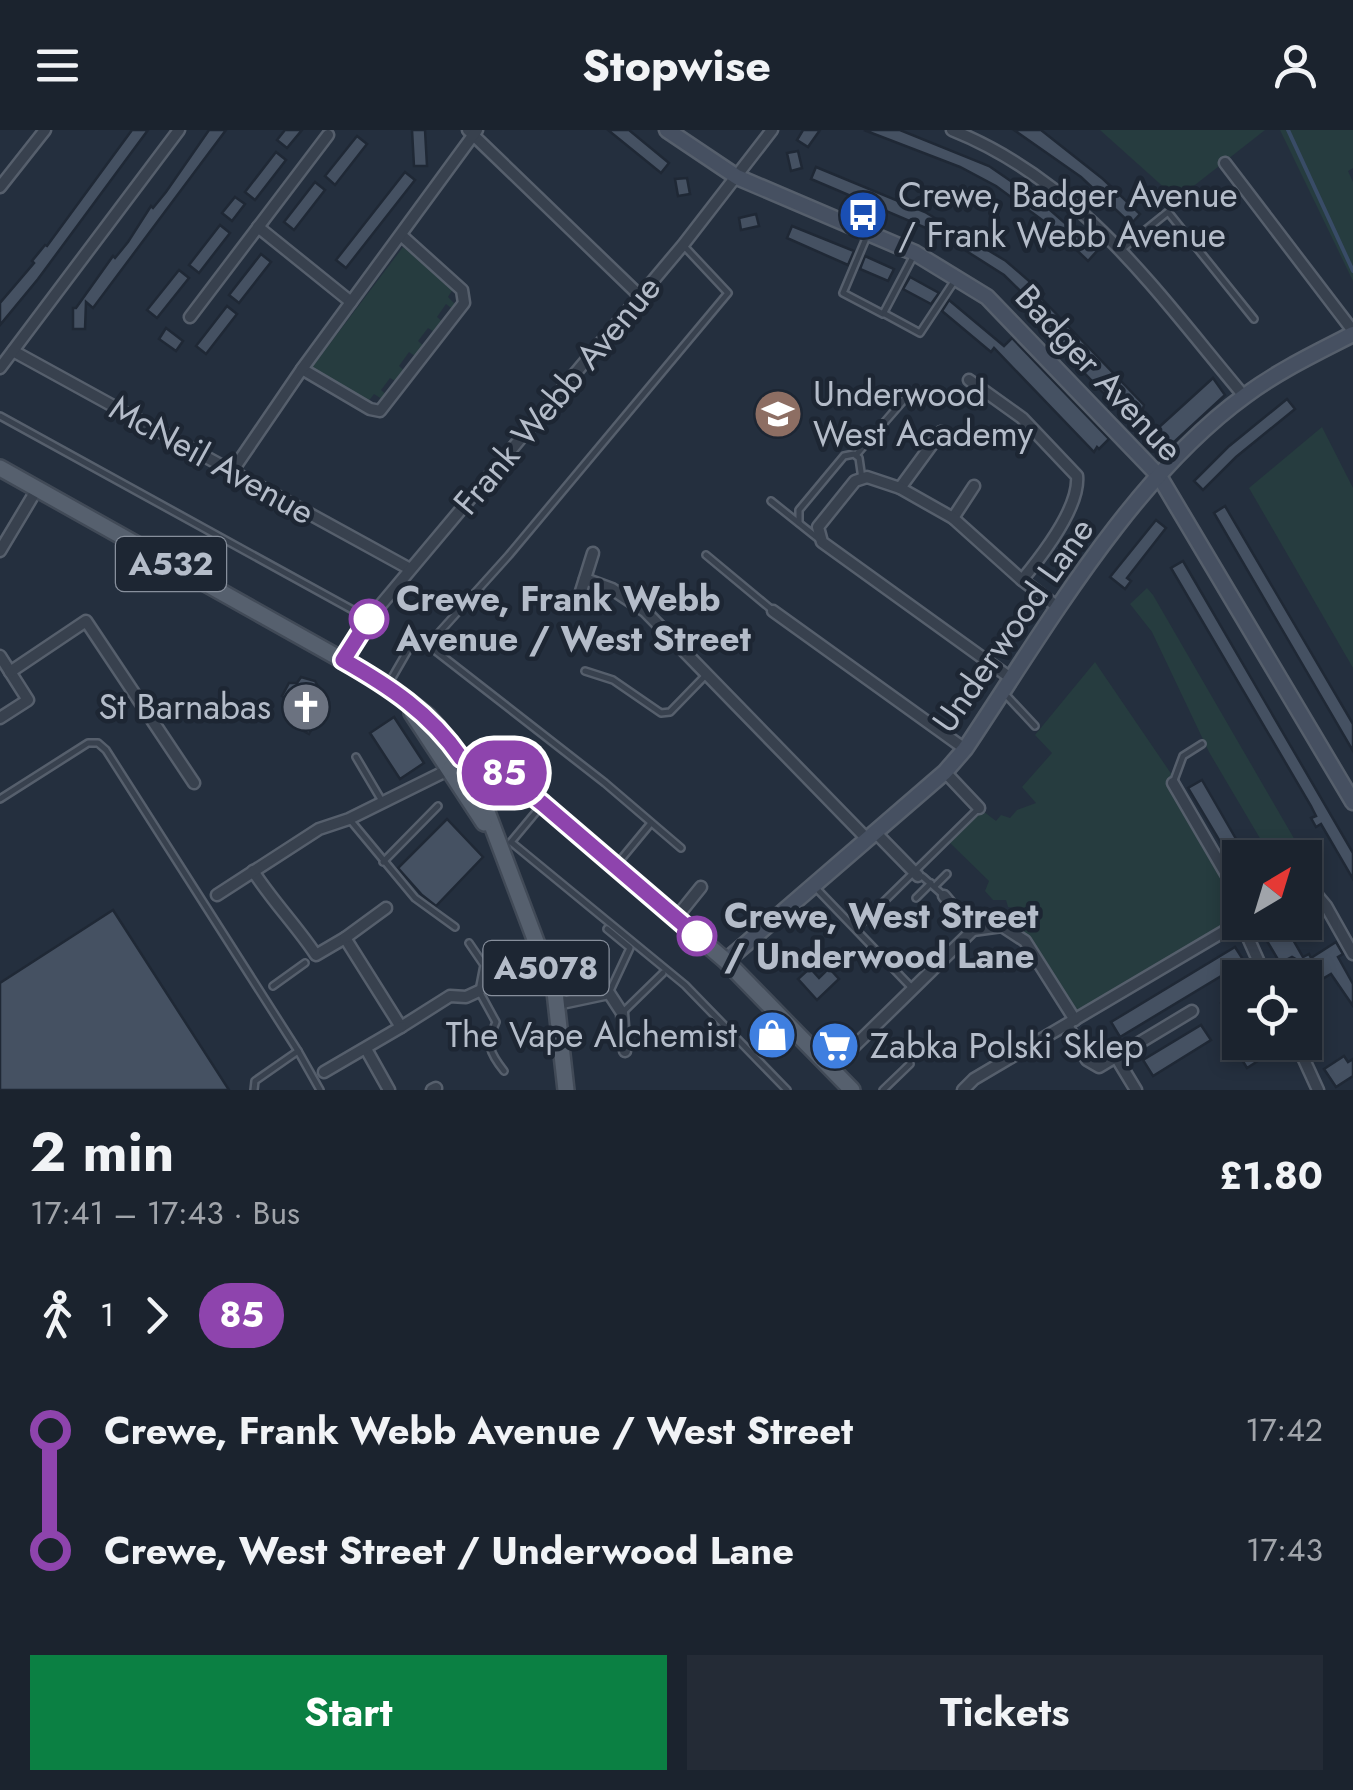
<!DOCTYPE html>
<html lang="en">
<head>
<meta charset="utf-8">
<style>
	:root { --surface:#1b232e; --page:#242b36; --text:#f1f3f6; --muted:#a0a4aa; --line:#39404a; --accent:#0b8043 }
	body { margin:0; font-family:Jost,sans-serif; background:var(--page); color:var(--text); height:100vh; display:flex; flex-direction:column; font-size:38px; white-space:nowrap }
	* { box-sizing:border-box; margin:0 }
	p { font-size:32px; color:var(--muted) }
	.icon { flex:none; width:55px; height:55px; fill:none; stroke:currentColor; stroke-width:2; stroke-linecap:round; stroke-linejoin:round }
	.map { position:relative; height:960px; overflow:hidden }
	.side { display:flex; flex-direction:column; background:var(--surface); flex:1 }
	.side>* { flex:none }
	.badge { padding:0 20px; border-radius:32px; font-size:35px; line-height:65px }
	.needle { width:65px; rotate:38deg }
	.fabs { position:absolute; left:1222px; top:710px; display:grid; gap:20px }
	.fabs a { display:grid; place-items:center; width:100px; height:100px; border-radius:0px; background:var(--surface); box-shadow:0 5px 15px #0003,0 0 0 2px var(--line); font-size:50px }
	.map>.badge { position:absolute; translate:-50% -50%; box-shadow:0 0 0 5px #fff }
	.legs { display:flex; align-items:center; gap:15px; height:110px; padding:0 30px; font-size:32px }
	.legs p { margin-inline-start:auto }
	.summary { display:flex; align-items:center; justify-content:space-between; height:170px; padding:0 30px }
	h1 { font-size:55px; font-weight:700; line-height:75px }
	.cta { display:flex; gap:20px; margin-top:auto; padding:20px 30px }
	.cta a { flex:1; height:115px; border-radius:0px; background:var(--accent); color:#fff; font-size:40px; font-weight:700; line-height:115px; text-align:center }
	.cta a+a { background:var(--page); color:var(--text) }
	ul { padding:0 30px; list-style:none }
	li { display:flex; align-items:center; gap:35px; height:120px; font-size:38px }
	li i { display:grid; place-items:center; width:15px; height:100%; margin:0 12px; background:currentColor }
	li i::after { content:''; width:25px; height:25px; margin:-12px; border:8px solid; border-radius:50%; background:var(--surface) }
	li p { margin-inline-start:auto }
	li:first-child i { background:linear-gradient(#0000 50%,currentColor 0) }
	li:last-child i { background:linear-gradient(currentColor 50%,#0000 0) }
	header { display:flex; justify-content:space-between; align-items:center; height:130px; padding:0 30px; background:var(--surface); font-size:45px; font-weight:700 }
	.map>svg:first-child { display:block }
</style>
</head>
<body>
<header><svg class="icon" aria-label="menu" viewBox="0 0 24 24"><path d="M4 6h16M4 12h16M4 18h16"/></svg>Stopwise<svg class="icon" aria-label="person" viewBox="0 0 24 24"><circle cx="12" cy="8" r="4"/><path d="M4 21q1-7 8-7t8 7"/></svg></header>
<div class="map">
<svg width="1353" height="960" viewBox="0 0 1353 960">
	<rect width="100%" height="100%" fill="#242f3e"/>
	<!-- green -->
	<g fill="#263c3f">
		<path d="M1100,0h165l-88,69z"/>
		<path d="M1280,0h73v38l-5,3 5,11v99z"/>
		<path d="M403,117l50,42 -5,8 9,9 -3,4 -8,-6 -9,13 7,6 -8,10 -8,-5 -10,13 8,7 -8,10 -9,-6 -10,14 8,7 -8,10 -9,-5 -9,12 8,7 -4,4 -11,-7 -6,8 -58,-32z"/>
		<path d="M1322,297l31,61v180l-104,-180z"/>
		<path d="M1147,458l6,7 168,290 -16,-3v-24l-34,-1 -62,-105 -57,-120 -22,-28z"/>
		<path d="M1095,532l77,113 1,8 67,115v24l-165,98 -50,-79 -23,-15 7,-5 -1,-6 7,1 -1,-8 -6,-1 -2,-7h-13l-8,-9 4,-10 -42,-41 32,-32 17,13 5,-6 9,3 7,-8 19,-7 -14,-16 30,-34 -17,-18z"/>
	</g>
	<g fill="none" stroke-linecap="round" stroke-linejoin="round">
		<!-- stream -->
		<path stroke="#394c67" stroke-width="4" d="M1288,0l65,141"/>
	</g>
	<!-- building -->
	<g fill="#455162" stroke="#1f2835" stroke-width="2.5">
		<path d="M132,0h16l-110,149 -38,46v-22l34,-40 -2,-2 13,-16 2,1z"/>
		<path d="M209,0h17l-133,178 -7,-6 -1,27h-12v-21h3l37,-52 2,2 13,-16 23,-36 2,2 13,-16z"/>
		<path d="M285,0h17l-15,18 -10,-8z"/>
		<path d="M412,0h13l2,36h-13z"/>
		<path d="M608,0h21l40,33 -8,10z"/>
		<path d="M803,0h17l-12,17 -11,-7z"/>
		<path d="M864,0h36l89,36 52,36 56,49 -9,10 -31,-30 -61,-45 -36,-19z"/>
		<path d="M1014,0h27l62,49 37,35 -9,10 -50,-47z"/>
		<path d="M357,6l10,8 -32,41 -10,-9z"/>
		<path d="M798,21l4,17 -11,3 -4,-18z"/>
		<path d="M276,22l10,8 -31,40 -10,-8z"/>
		<path d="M816,37l109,45 81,49 38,33 -3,4 103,107 -2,7 -11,10 -97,-102 8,-8 -38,-37 -66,-42 -127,-54z"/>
		<path d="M405,42l10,8 -69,88 -10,-8z"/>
		<path d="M687,48l3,16 -12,2 -3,-17z"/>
		<path d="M315,52l10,8 -31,40 -10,-8z"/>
		<path d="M235,67l10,7 -13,17 -10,-8z"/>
		<path d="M756,84l3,12 -18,4 -2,-12z"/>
		<path d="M220,95l10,8 -31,40 -10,-8z"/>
		<path d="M792,96l62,25 -6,14 -61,-27z"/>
		<path d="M261,124l10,8 -32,41 -10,-8z"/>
		<path d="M865,126l29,13 -6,12 -28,-12z"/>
		<path d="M179,140l10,8 -32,40 -10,-8z"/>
		<path d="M910,147l29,16 -8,11 -28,-15z"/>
		<path d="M949,170l55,46 8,-8 97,101 -10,10 -2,-2 -3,5 -100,-104 -3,4 -49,-41z"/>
		<path d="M227,176l10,8 -31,40 -10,-8z"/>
		<path d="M166,198l17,13 -7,10 -17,-12z"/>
		<path d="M1213,248l12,17 -66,61 -13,-17z"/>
		<path d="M1287,269l8,10 -59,48 -33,33 -9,-9 34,-34z"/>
		<path d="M1225,376l128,218v27l-139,-238z"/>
		<path d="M1156,390l10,8 -39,50 4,3 -6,8 -15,-12z"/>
		<path d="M1183,431l170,292v26l-32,-55 -5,3 -5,-9 5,-2 -5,-10 -140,-238z"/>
		<path d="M301,547l14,4 4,7 -3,6 5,7 -8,13 5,3 -9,17 -16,-9 8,-14 -19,-15 7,-13h8z"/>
		<path d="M394,587l30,46 -24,16 -30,-46z"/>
		<path d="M1202,650l45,78h-7v17l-52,-87z"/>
		<path d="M447,689l36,38 -47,49 -14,-11 -24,-27z"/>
		<path d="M113,780l116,180h-229v-107z"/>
		<path d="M1264,792h25l3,7 -4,2 15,26 6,-3 2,4 25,-16 7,12 -5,3 15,27v22l-22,-32 -26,15v-11h-17l-2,-4 12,-7 1,-6 -7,-4 -12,6 -13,-22 6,-3z"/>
		<path d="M1235,817l9,14 -9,6 5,8v10l-8,5 -9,-15 -103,62 -9,-15z"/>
		<path d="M810,838l9,10 10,-10 10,11 -22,21 -19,-21z"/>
		<path d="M1232,866l8,12v24l-19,-29z"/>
		<path d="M1201,895l10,15 -58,36 -10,-16z"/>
		<path d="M1247,912h27l4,6 -31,20 -8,-13 11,-7z"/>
		<path d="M1344,926l4,6 5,-3v17l-17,11 -12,-18z"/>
	</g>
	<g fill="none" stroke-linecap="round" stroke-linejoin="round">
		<!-- lane casing -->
		<g stroke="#565f6c" stroke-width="10">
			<g id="lane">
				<path d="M867,106l-24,57 40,21 31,-59"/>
				<path d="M1122,119l46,-37 86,107"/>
				<path d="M885,184l35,19 35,-53"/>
				<path d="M0,286l369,203"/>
				<path d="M856,325l53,-61"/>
				<path d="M771,371l49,39"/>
				<path d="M799,393v-13l45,-54 10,-2 5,4 3,21"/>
				<path d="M706,425l65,54"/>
				<path d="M428,515l81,-90 219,-262 -45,-48"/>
				<path d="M585,541l28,9 48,33 9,-1 35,-36"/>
				<path d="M389,553l26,-45 13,7 177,138 76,65"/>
				<path d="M1006,565l29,31"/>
				<path d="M356,627l26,44"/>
				<path d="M1173,653l10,-27 19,-12"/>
				<path d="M0,669l88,-56h10l8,7 192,301 22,39"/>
				<path d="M541,676l-30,36 174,143 102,105"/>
				<path d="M351,691l64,77 40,29"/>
				<path d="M383,732l55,-56"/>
				<path d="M618,733l33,-40"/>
				<path d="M923,747l19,17"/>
				<path d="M935,756l12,-12"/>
				<path d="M815,757l96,100"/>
				<path d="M916,768l15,-15"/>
				<path d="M607,799l23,19 -21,45"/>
				<path d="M856,799l123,-121"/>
				<path d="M469,813l15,22 -5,26 17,31c-10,23 -7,30 8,49"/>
				<path d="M1266,847l27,-14"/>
				<path d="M273,856l32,-23"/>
				<path d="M622,883l41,-40"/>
				<path d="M254,960l1,-9 43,-30"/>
				<path d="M883,960l27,-26"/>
			</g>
		</g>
		<!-- street casing -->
		<g stroke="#565f6c" stroke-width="15">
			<g id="street">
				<path d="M468,0l171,165"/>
				<path d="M952,0c130,52 205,163 292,266"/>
				<path d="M1225,33l128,168"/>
				<path d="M0,57l45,-57"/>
				<path d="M258,97l93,75"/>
				<path d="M190,187l138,-182"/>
				<path d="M13,221l397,218"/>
				<path d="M0,238l179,-238"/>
				<path d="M302,239l68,40 10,2 84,-108 -2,-13 -61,-55"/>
				<path d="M969,250l53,38 55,58c3,31 -36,81 -55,104"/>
				<path d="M233,340l69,-101 175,-239"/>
				<path d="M900,358l41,-56"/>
				<path d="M953,388l21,-32"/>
				<path d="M0,421l37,-62"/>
				<path d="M585,449l27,10 33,22 223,229"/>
				<path d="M577,474l16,-51"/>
				<path d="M773,481l192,138"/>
				<path d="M0,526l28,44 -28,18"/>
				<path d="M343,530l26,-41 314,-374 89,-115"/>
				<path d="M10,542l76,-51 108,162"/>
				<path d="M1012,549l-190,-137 -4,-15 37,-46 12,-4 33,11 53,30 69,62 37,28"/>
				<path d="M945,642l34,36"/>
				<path d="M1173,653l67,115v12"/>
				<path d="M876,703l42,43"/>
				<path d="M253,741c20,31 43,54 63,84l29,-17 56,89 49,-31 16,1 13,-6"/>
				<path d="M1305,757l6,1 15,18 27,48"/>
				<path d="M217,765l102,-66 30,-10 101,-50"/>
				<path d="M944,766l29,34"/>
				<path d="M676,788l25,-31"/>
				<path d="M1241,792l25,56"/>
				<path d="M345,808l41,-30"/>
				<path d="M557,874l52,-11 13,20 3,38"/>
				<path d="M1067,895l20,35 12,7 93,-56"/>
				<path d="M1296,912l22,48"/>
				<path d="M366,919l23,41"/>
				<path d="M1116,927l20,33"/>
				<path d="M831,939l142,-139 29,-4 23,15 50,79"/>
				<path d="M324,942l77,-45"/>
				<path d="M432,960l4,-2"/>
				<path d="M963,960l11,-11 266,-157"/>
			</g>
		</g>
		<!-- secondary casing -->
		<g stroke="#565f6c" stroke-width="19">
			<g id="secondary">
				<path d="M667,0l70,47 178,76 72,44 172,179 194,326"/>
				<path d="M726,831l219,-189 20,-23c79,-118 166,-271 281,-354 34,-25 70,-42 107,-61"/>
			</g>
		</g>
		<!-- primary casing -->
		<g stroke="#414a57" stroke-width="20">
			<g id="primary">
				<path d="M0,338l387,217 41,31 18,21 29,43 80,212 11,98"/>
				<path d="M412,583l72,110"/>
				<path d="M450,639l11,-11 23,-1 59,47 183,157 126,129"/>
			</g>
		</g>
		<!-- lane -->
		<use href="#lane" stroke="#38414e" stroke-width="5"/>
		<!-- street -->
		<use href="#street" stroke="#38414e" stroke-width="10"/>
		<!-- secondary -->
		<use href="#secondary" stroke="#465061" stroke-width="14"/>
		<!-- primary -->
		<use href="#primary" stroke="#56606e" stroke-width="15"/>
	</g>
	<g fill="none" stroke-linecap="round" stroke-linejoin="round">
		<!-- line-1 casing -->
		<g stroke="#fff" stroke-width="22">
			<path id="line-1" d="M369,489l-26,41c46,26 87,53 118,98h23l59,46 154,132"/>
		</g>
		<!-- line-1 -->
		<use href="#line-1" stroke="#8e44ad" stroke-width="15"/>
	</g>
	<!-- icons -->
	<defs>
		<g id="bus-disc" transform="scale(2.5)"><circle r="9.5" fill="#1a4fb4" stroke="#1d2633"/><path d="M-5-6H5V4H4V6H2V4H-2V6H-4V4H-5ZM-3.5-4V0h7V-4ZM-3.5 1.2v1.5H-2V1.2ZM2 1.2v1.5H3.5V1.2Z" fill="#fff"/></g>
		<g id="school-disc" transform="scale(2.5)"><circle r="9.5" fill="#8d6e63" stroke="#1d2633"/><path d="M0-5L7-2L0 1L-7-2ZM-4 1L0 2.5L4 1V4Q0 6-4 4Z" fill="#fff"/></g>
		<g id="church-disc" transform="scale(2.5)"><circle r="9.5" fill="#6b7280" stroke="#1d2633"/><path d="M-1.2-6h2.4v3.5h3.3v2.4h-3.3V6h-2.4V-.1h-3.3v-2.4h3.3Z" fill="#fff"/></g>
		<g id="shop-disc" transform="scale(2.5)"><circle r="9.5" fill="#3f7fe0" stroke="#1d2633"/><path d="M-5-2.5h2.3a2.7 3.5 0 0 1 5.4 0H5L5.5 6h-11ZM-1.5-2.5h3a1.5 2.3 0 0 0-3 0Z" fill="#fff"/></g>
		<g id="supermarket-disc" transform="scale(2.5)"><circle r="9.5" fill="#3f7fe0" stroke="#1d2633"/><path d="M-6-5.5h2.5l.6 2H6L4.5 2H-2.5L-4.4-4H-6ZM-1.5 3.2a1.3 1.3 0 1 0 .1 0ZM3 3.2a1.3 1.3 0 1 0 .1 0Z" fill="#fff"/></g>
	</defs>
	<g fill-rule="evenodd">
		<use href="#bus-disc" x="863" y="85"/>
		<use href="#school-disc" x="778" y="284"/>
		<use href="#church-disc" x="306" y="577"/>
		<use href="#shop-disc" x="772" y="905"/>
		<use href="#supermarket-disc" x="835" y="916"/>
	</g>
	<!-- markers -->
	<g fill="#fff" stroke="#8e44ad" stroke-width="5">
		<circle cx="369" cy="489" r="18"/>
		<circle cx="697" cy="806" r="18"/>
	</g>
	<g text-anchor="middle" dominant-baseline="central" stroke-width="9" stroke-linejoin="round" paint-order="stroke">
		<!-- shield labels -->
		<g fill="#1d2633" stroke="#878f9c" stroke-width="2.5">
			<rect x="116" y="407" width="110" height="54" rx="8"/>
			<rect x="483.5" y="811" width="125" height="54" rx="8"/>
		</g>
		<g font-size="32" font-weight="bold" fill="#b4bcc9">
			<text x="171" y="434">A532</text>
			<text x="546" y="838">A5078</text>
		</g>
		<!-- poi labels -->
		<g font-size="35" fill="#b4bcc9" stroke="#1d2633" text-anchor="start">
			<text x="898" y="65">Crewe, Badger Avenue<tspan x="898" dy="40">/ Frank Webb Avenue</tspan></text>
			<text x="813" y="264">Underwood<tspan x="813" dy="40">West Academy</tspan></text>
			<text x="271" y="577" text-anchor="end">St Barnabas</text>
			<text x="737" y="905" text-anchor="end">The Vape Alchemist</text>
			<text x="870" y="916">Zabka Polski Sklep</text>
		</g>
		<!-- street labels -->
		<g font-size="35" fill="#b4bcc9" stroke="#1d2633">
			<text transform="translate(1099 243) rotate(47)">Badger Avenue</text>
			<text transform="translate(557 265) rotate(-50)">Frank Webb Avenue</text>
			<text transform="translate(212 330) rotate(29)">McNeil Avenue</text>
			<text transform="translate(1013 495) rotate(-55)">Underwood Lane</text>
		</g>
		<!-- stop labels -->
		<g font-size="35" font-weight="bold" fill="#b4bcc9" stroke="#1d2633" text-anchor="start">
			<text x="396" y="469">Crewe, Frank Webb<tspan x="396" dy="40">Avenue / West Street</tspan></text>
			<text x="724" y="786">Crewe, West Street<tspan x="724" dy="40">/ Underwood Lane</tspan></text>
		</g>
	</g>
</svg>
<div class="fabs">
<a><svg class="needle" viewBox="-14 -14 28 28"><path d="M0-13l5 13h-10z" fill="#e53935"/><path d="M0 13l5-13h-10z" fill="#a0a4aa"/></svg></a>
<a><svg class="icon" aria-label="locate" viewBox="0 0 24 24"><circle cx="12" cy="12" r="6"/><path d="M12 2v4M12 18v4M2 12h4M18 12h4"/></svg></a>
</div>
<b class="badge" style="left:504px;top:643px;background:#8e44ad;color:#fff">85</b>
</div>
<section class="side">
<div class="summary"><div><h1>2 min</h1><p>17:41 – 17:43 · Bus</p></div><b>£1.80</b></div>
<div class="legs"><svg class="icon" aria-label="walk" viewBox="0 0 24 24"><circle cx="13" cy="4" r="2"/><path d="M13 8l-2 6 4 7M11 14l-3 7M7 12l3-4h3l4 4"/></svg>1<svg class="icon" aria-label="forward" viewBox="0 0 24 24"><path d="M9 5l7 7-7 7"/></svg><b class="badge" style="background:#8e44ad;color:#fff">85</b></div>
<ul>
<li><i style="color:#8e44ad"></i><b>Crewe, Frank Webb Avenue / West Street</b><p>17:42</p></li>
<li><i style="color:#8e44ad"></i><b>Crewe, West Street / Underwood Lane</b><p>17:43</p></li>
</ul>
<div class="cta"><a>Start</a><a>Tickets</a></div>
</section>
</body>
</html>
